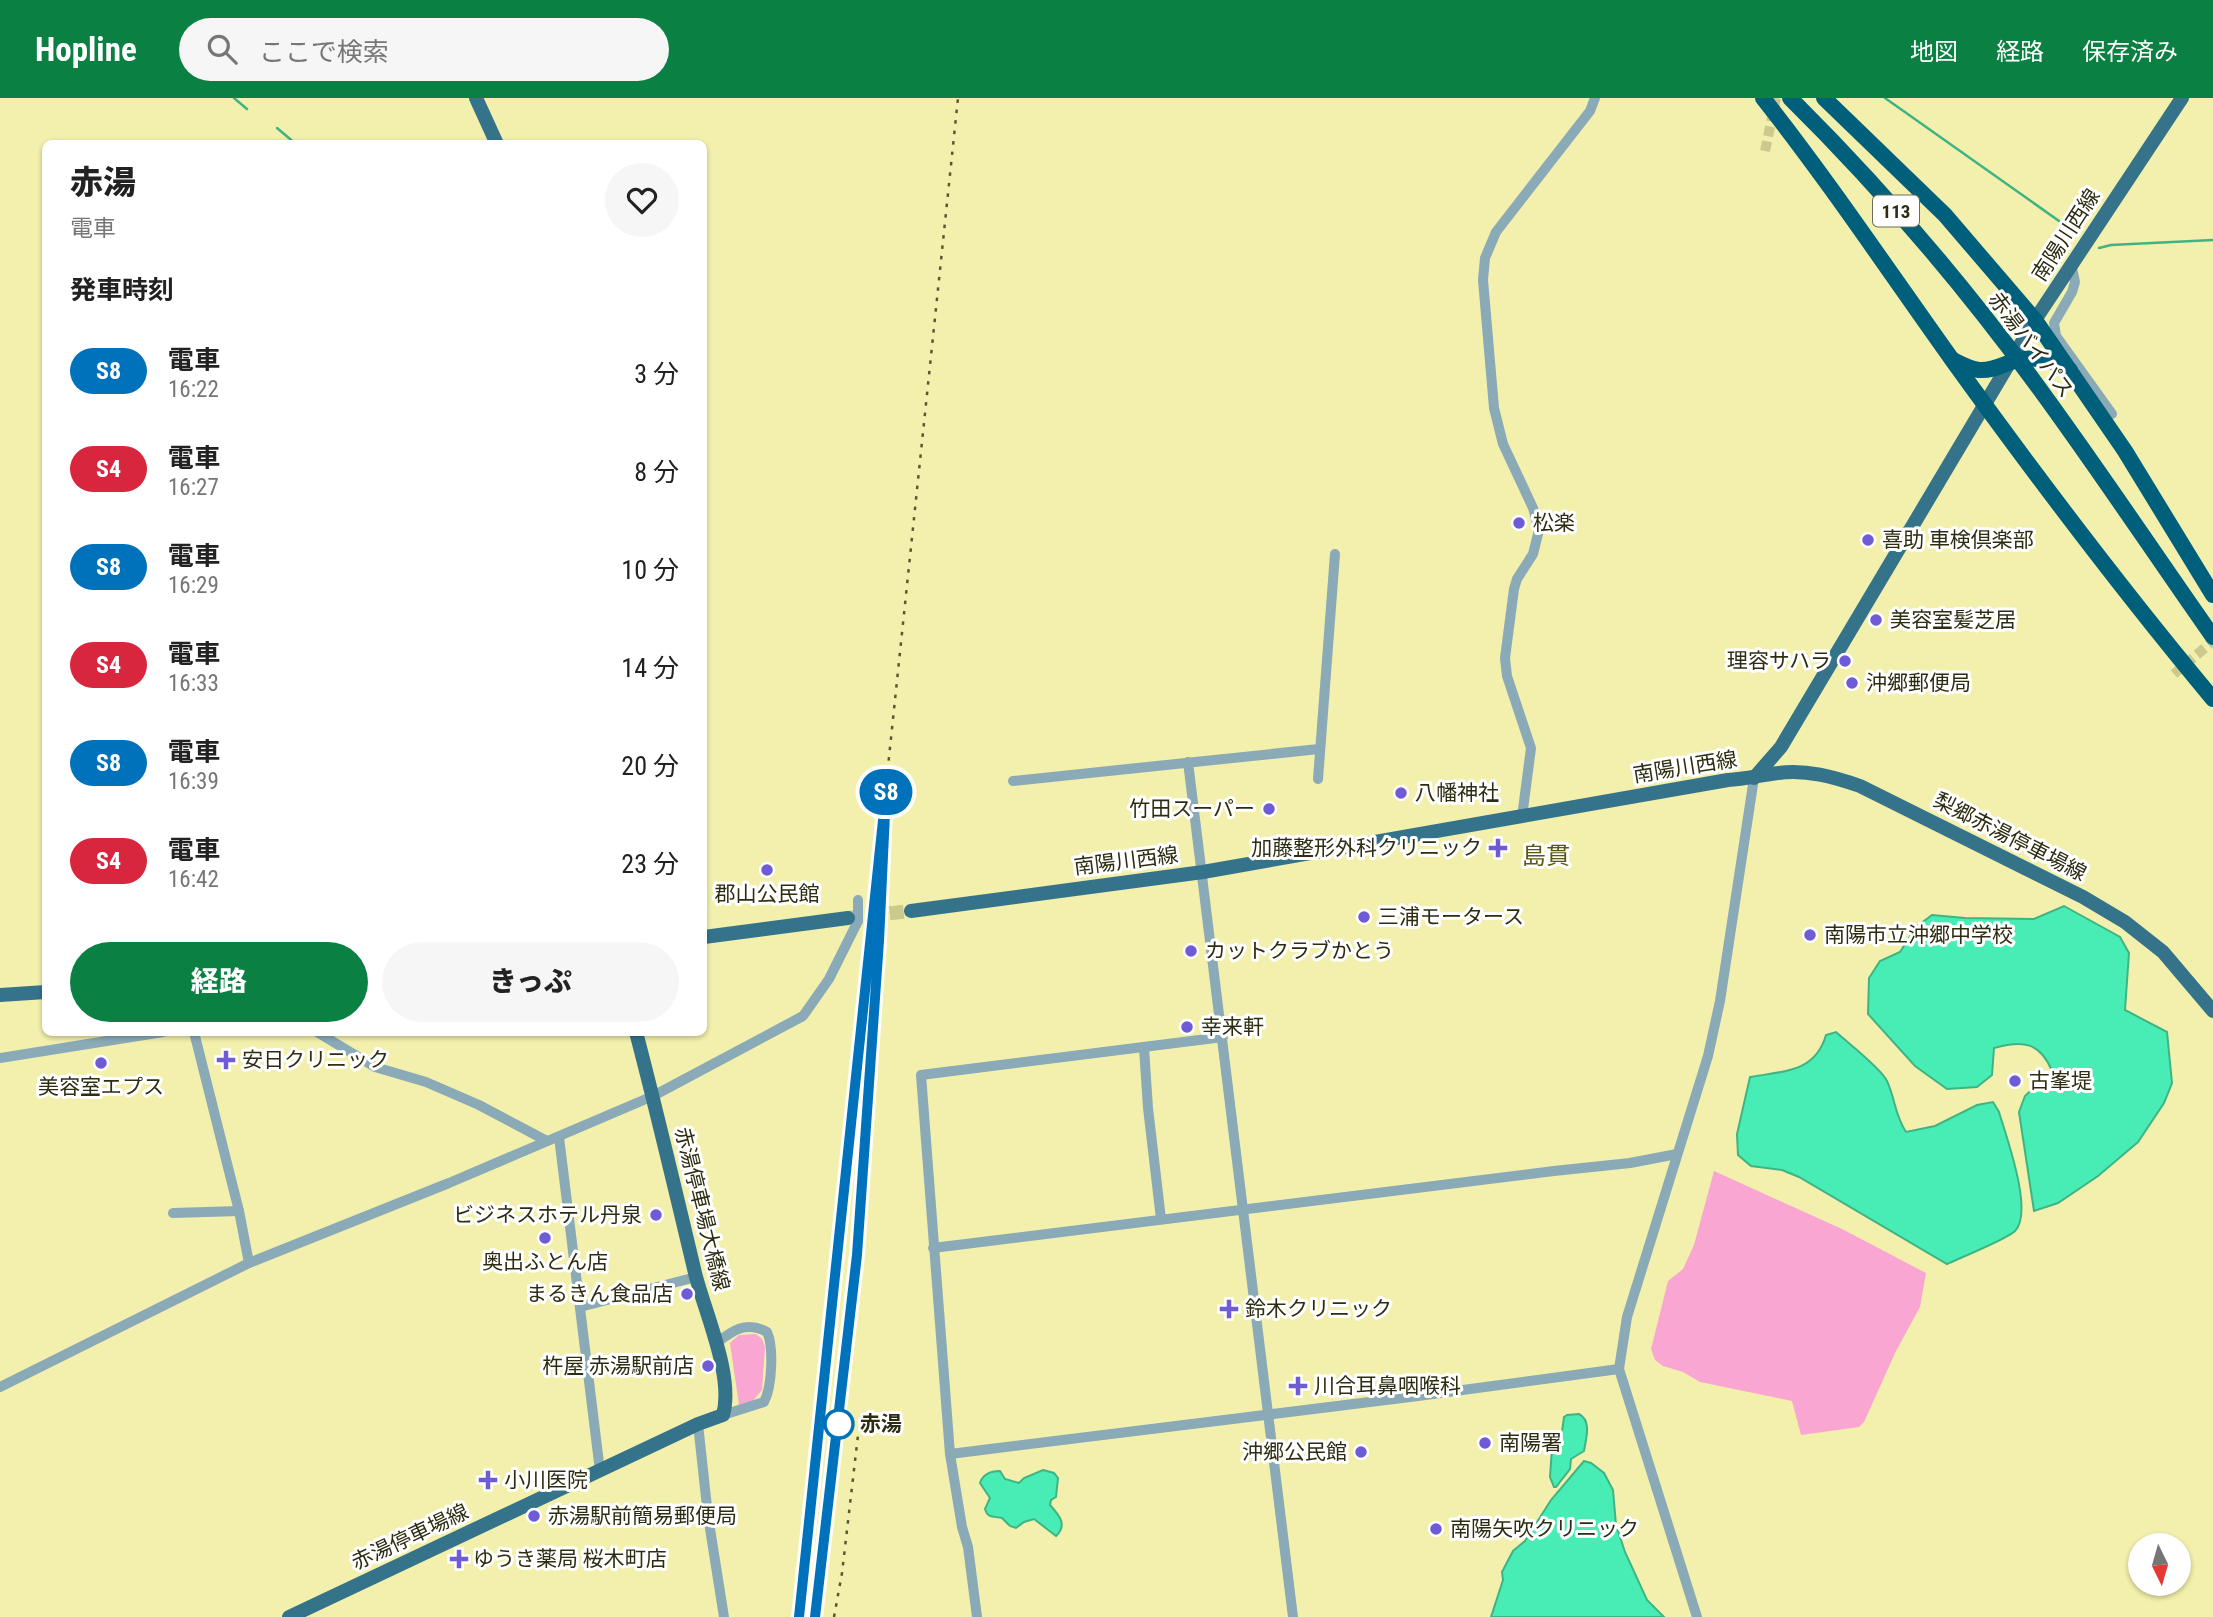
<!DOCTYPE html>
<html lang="ja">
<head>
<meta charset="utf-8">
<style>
	:root { --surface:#fff; --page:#f6f6f6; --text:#222; --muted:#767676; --accent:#0b8043 }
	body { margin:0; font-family:"Roboto Condensed","Noto Sans JP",sans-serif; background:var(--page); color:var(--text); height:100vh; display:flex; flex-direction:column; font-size:26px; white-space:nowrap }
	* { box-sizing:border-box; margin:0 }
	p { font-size:23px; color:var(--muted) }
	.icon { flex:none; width:38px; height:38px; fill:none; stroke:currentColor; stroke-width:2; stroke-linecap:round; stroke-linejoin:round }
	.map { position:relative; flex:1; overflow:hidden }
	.panel { position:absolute; left:42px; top:42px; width:665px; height:896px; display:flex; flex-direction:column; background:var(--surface); border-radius:10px; box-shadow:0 2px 5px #0004 }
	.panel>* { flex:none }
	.badge { padding:0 14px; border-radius:23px; font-size:24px; line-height:46px }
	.needle { width:46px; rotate:175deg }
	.tools { position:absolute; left:2128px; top:1435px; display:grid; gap:14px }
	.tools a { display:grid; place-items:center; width:63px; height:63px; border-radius:50%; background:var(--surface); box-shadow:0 2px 5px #0004; font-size:35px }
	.map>.badge { position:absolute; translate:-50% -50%; box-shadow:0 0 0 4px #fff }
	h2 { padding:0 28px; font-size:26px; line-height:63px }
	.round { display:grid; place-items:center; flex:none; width:74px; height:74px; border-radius:37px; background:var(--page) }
	.head { display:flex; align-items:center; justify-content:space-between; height:119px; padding:0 28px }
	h1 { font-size:33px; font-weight:800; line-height:52px }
	.action { display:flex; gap:14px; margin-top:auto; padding:14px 28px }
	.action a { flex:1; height:80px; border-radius:42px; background:var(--accent); color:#fff; font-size:28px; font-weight:800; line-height:80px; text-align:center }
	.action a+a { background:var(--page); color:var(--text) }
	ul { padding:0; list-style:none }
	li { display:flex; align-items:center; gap:21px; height:98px; padding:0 28px }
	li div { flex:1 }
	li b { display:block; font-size:26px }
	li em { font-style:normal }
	li .badge { min-width:77px; font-weight:700; text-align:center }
	header { display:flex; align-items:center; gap:42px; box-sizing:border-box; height:98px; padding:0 35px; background:var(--accent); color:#fff }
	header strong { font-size:33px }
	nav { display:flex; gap:38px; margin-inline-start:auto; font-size:24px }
	.search { width:490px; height:63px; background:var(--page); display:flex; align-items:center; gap:18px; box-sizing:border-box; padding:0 24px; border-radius:38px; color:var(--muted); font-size:26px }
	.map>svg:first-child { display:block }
</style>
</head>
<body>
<header>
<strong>Hopline</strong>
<div class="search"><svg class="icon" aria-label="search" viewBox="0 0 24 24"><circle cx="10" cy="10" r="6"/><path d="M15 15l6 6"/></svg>ここで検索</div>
<nav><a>地図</a><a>経路</a><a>保存済み</a></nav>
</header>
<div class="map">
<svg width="2213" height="1519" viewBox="0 0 2213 1519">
	<rect width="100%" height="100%" fill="#f2f0ac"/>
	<!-- green -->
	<g fill="#f9a6d3">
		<path d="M1714,1073l128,58 84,44 -6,34 -24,44 -32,71 -5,5 -58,8 -9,-34 -92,-19 -17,-10 -20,-6 -8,-6 -4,-11 17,-68 15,-12 11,-24z"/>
		<path d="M756,1236l6,5 3,8 -3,43 -9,11 -14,4 -9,-62 9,-8z"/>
	</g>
	<!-- water -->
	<g fill="#48edb6" stroke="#40b385" stroke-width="2">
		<path d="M2064,808l56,31 9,16 -4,57 42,22 5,51 -8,20 -26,39 -40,34 -40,27 -24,8 -15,-99 6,-16 27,-25c-12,-29 -29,-31 -58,-23l-2,27 -15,12 -30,2 -32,-23 -47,-52 1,-36 11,-17 20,-9 16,-25 16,-12 33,3 69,1z"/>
		<path d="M1836,934c12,11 45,36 51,49 9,20 7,32 19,51l29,-6 42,-21 16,-3 6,10c7,24 35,100 16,119 -8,8 -55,27 -68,33l-148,-87 -17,-7 -31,-4 -13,-11 -1,-21 13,-57c33,-6 65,-4 76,-42z"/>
		<path d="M1579,1316c13,7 7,24 5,37l-13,8 -1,10 -14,18h-2l-4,-10 2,-29 2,-8 8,-8 2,-15 3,-2z"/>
		<path d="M1584,1363l7,2 13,10 9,17 3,35 9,27 22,48 17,17h-173l12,-37 -1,-8 11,-21 12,-10 26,-41z"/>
		<path d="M1043,1372l11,3 4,5 -2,19 -5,3 -1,5c9,10 18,20 6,31l-22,-17 -10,3 -8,6 -6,-2 -8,-8c-8,-2 -14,1 -17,-9l5,-11 -10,-15c3,-9 10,-12 20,-12l5,8 14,4 5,-5z"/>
	</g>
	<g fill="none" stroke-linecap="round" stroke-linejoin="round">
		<!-- stream -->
		<g stroke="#40b385" stroke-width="2.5">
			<path d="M234,0l13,11"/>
			<path d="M1885,0l191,135"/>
			<path d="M277,30l19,16"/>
			<path d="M2099,150l12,-3 102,-5"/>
		</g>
		<!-- minor-tunnel -->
		<g stroke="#cbc98d" stroke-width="10" stroke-dasharray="10 5" stroke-linecap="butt">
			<path d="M1765,53l11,-53"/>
			<path d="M2174,576l39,-33"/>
		</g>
		<!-- major-tunnel -->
		<path stroke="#cbc98d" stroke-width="14" stroke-dasharray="14 7" stroke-linecap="butt" d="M848,820l63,-7"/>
		<!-- minor -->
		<g stroke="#8baab7" stroke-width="10">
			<path d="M2071,165l4,19 -3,10 -18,31 2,13 56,78"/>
			<path d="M1188,664l105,855"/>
			<path d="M1318,681l17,-225"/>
			<path d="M1013,683l306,-32"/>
			<path d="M1522,719l9,-69 -24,-72 -2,-18 9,-69 3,-10 16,-25 6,-24 -6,-22 -30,-64 -9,-36 -11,-128 2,-22 11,-26 94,-121 5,-13"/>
			<path d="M194,934l45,179 10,52"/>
			<path d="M317,934l58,35 51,15 53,23 68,36"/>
			<path d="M1144,950l4,60 13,111"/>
			<path d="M0,960l163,-26"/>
			<path d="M559,1039l41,334"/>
			<path d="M173,1115l66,-2"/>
			<path d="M933,1150l621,-77 76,-8 47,-9"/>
			<path d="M580,1209l116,-30"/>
			<path d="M715,1246c17,-13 31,-24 52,-12 7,15 5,55 -3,70l-41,13"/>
			<path d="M0,1289l249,-124 200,-80 204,-87 150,-80 26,-37 29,-58v-21"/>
			<path d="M698,1326l10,92 16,101"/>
			<path d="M950,1356l468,-58 201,-27"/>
			<path d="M977,1519l-9,-70 -6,-20 -12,-73 -29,-379 302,-38"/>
			<path d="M1697,1519l-78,-248 8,-52 81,-261 12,-55 34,-223"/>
		</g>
		<!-- major -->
		<g stroke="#35738b" stroke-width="14">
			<path d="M476,0l21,46"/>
			<path d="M1754,680l27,-31 254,-427 147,-222"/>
			<path d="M911,813l292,-39 525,-92c17,-1 33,-5 50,-7 28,-4 56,4 82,13l223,111 42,25 38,30 50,59"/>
			<path d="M704,839l144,-19"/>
			<path d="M0,897l46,-3"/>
			<path d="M289,1519l409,-193 25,-9c11,-39 -18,-102 -28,-142 -19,-80 -38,-161 -59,-241"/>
		</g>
		<!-- highway -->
		<g stroke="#005f7a" stroke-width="16">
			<path d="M1763,0c67,85 127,175 190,263 83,115 169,229 260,338"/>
			<path d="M1790,0c89,88 172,185 246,286 61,83 118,169 177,253"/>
			<path d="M1824,0l121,117 90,105 90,131 88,144"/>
			<path d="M1953,262c8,4 17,9 26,10 12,1 21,-4 32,-8 21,-7 41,-3 59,8"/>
		</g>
		<!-- rail -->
		<g stroke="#585733" stroke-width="2.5" stroke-dasharray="3.5 7" stroke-linecap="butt">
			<path d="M799,1519l159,-1519"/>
			<path d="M815,1519l42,-362 20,-289"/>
			<path d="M834,1519l8,-44 18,-155"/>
		</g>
	</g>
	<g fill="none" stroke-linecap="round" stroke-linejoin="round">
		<!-- line casing -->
		<g stroke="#fff" stroke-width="16">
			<path id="line" d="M799,1519l87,-825 -7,149 -22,314 -42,362"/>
		</g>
		<!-- line -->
		<use href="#line" stroke="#0072bc" stroke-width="10"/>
	</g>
	<!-- markers -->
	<g fill="#6e5bd5" stroke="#fff" stroke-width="2.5">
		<circle cx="1519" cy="425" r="7"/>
		<circle cx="1868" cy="442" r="7"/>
		<circle cx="1876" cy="522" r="7"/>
		<circle cx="1845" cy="563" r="7"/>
		<circle cx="1852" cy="585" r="7"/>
		<circle cx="1401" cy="695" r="7"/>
		<circle cx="1269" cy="711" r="7"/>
		<path d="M1494.5 739.5h7v7h7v7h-7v7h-7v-7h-7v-7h7z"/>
		<circle cx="767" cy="772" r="7"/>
		<circle cx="1364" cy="819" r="7"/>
		<circle cx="1810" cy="837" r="7"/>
		<circle cx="1191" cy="853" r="7"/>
		<circle cx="1187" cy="929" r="7"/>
		<path d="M222.5 951.5h7v7h7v7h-7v7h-7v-7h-7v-7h7z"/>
		<circle cx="101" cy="965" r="7"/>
		<circle cx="2015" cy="983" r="7"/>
		<circle cx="656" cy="1117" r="7"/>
		<circle cx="545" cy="1140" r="7"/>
		<circle cx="687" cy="1196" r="7"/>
		<path d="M1225.5 1200.5h7v7h7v7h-7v7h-7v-7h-7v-7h7z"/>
		<circle cx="708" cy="1268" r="7"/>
		<path d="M1294.5 1277.5h7v7h7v7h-7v7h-7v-7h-7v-7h7z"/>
		<circle cx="1485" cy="1345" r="7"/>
		<circle cx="1361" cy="1354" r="7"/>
		<path d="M484.5 1371.5h7v7h7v7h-7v7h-7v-7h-7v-7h7z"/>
		<circle cx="534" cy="1418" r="7"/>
		<circle cx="1436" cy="1431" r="7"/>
		<path d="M455.5 1450.5h7v7h7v7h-7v7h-7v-7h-7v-7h7z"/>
	</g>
	<circle fill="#fff" stroke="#0072bc" stroke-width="3.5" cx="839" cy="1326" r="14"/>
	<g text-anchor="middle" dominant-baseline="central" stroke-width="6" stroke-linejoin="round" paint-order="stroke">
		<!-- shield labels -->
		<rect fill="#fff" stroke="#6d6c59" stroke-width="2" x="1873" y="97.5" width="46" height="31" rx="5"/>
		<g font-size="19" font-weight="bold" fill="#2e2d12">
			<text x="1896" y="113">113</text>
		</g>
		<!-- street labels -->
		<g font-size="21" fill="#2e2d12" stroke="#fff">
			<text transform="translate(2066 137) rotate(-57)">南陽川西線</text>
			<text transform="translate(2031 247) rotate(53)">赤湯バイパス</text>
			<text transform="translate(1685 669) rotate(-9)">南陽川西線</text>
			<text transform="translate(2010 739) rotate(27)">梨郷赤湯停車場線</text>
			<text transform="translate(1126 763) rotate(-7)">南陽川西線</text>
			<text transform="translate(702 1111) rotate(76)">赤湯停車場大橋線</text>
			<text transform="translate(410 1439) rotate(-25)">赤湯停車場線</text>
		</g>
		<!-- poi labels -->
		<g font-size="21" fill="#2e2d12" stroke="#fff" text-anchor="start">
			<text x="1533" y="425">松楽</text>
			<text x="1882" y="442">喜助 車検倶楽部</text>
			<text x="1890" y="522">美容室髪芝居</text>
			<text x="1831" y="563" text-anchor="end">理容サハラ</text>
			<text x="1866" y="585">沖郷郵便局</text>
			<text x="1415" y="695">八幡神社</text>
			<text x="1255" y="711" text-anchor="end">竹田スーパー</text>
			<text x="1482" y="750" text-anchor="end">加藤整形外科クリニック</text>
			<text x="767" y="796" text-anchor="middle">郡山公民館</text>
			<text x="1378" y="819">三浦モータース</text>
			<text x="1824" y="837">南陽市立沖郷中学校</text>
			<text x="1205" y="853">カットクラブかとう</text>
			<text x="1201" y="929">幸来軒</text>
			<text x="242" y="962">安日クリニック</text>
			<text x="2029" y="983">古峯堤</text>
			<text x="101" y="989" text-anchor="middle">美容室エプス</text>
			<text x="642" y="1117" text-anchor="end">ビジネスホテル丹泉</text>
			<text x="545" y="1164" text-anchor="middle">奥出ふとん店</text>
			<text x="673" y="1196" text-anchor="end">まるきん食品店</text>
			<text x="1245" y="1211">鈴木クリニック</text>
			<text x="694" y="1268" text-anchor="end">杵屋 赤湯駅前店</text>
			<text x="1314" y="1288">川合耳鼻咽喉科</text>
			<text x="1499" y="1345">南陽署</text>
			<text x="1347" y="1354" text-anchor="end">沖郷公民館</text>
			<text x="504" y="1382">小川医院</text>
			<text x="548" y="1418">赤湯駅前簡易郵便局</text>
			<text x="1450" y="1431">南陽矢吹クリニック</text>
			<text x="473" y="1461">ゆうき薬局 桜木町店</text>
		</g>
		<!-- stop labels -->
		<g font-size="21" font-weight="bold" fill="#2e2d12" stroke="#fff" text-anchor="start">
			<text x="860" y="1326">赤湯</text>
		</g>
		<!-- quarter labels -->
		<g font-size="24" fill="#5b5813" stroke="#fff">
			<text x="1546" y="758">島貫</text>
		</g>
	</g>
</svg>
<div class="tools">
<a><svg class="needle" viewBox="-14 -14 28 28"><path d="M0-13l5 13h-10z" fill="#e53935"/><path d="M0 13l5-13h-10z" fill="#767676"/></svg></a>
</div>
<b class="badge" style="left:886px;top:694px;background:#0072bc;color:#fff">S8</b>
<section class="panel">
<div class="head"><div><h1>赤湯</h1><p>電車</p></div><a class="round"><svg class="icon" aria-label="heart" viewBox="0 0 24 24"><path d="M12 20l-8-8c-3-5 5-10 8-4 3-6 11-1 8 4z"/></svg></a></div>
<h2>発車時刻</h2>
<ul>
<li><span class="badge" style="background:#0072bc;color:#fff">S8</span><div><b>電車</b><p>16:22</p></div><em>3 分</em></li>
<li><span class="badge" style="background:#d7263d;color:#fff">S4</span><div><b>電車</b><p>16:27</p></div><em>8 分</em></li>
<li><span class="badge" style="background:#0072bc;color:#fff">S8</span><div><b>電車</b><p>16:29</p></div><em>10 分</em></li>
<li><span class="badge" style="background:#d7263d;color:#fff">S4</span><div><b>電車</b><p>16:33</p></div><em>14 分</em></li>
<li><span class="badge" style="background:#0072bc;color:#fff">S8</span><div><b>電車</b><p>16:39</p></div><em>20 分</em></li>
<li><span class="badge" style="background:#d7263d;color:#fff">S4</span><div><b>電車</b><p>16:42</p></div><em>23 分</em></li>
</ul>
<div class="action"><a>経路</a><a>きっぷ</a></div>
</section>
</div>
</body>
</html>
